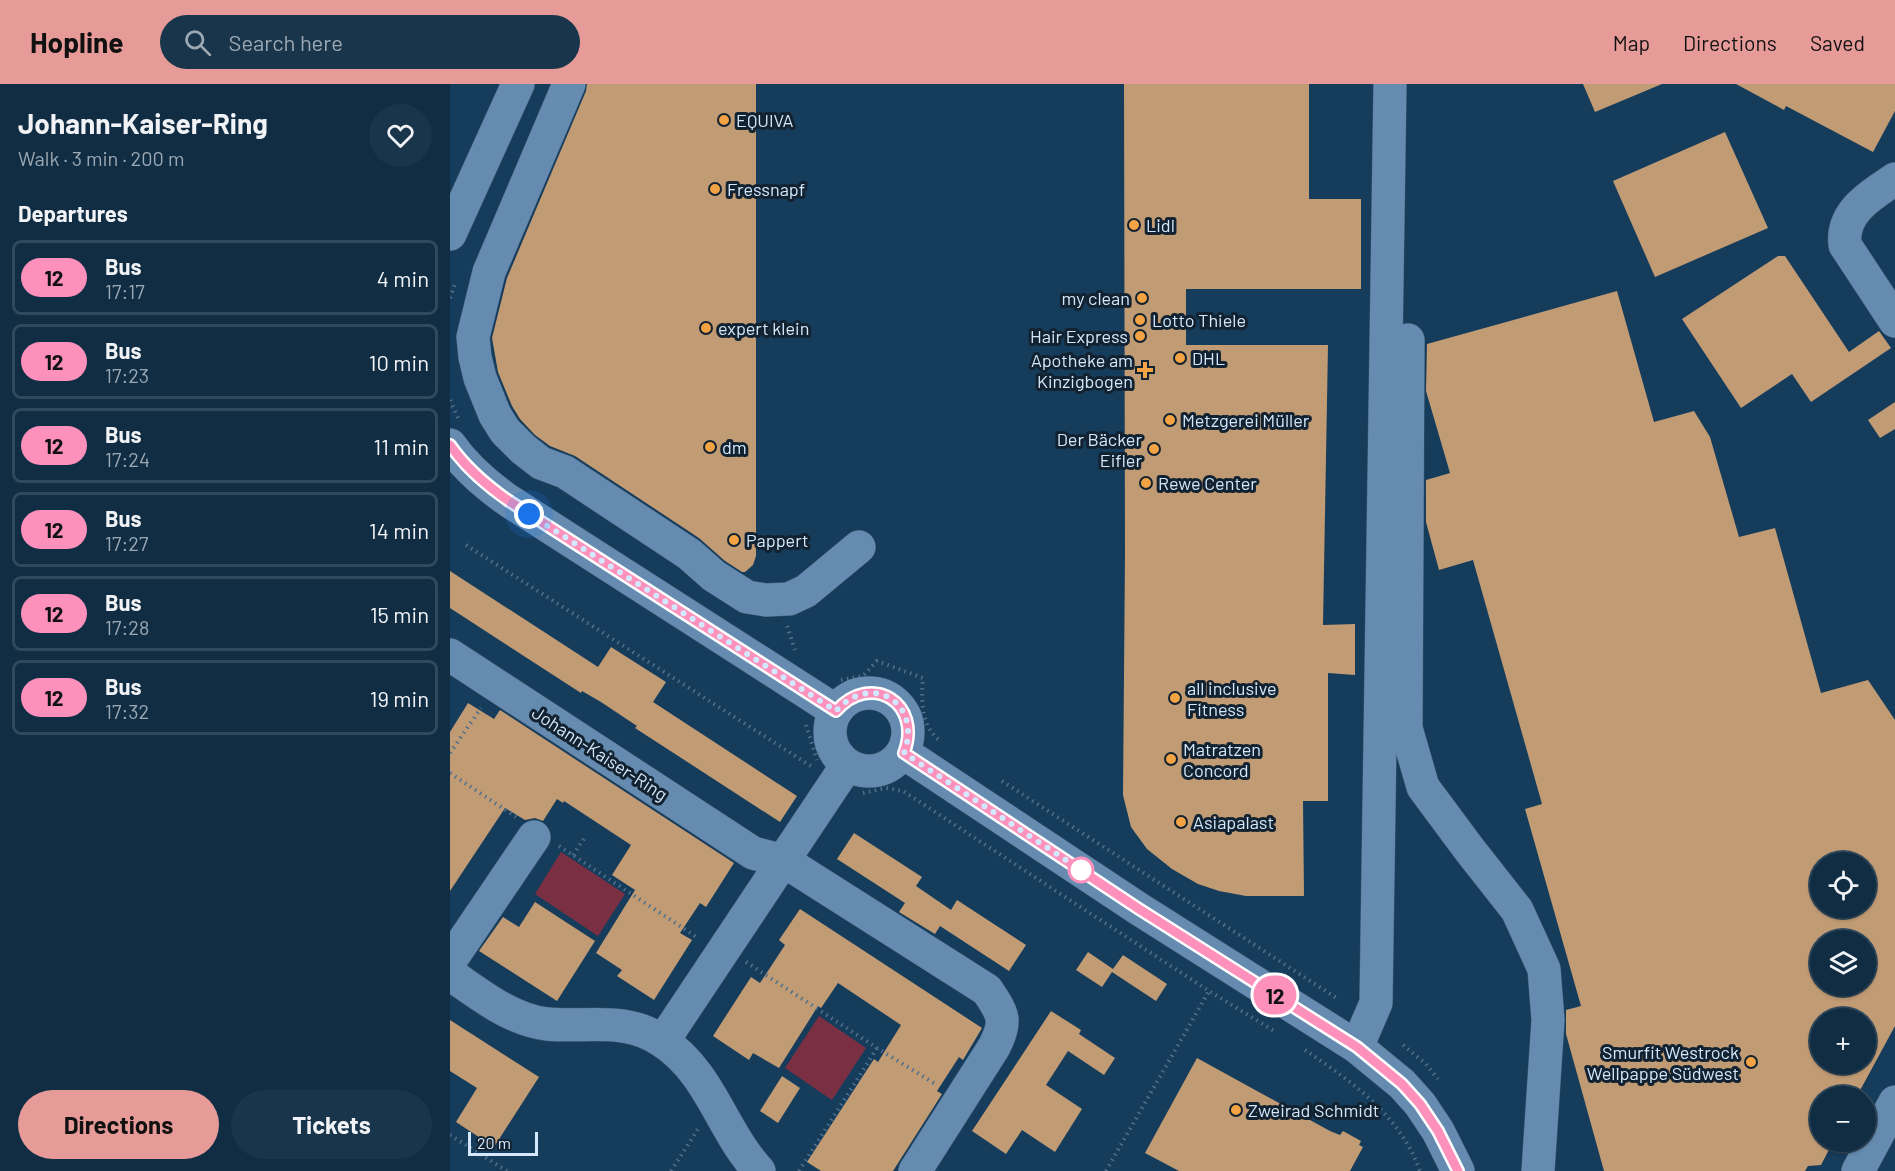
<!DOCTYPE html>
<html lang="en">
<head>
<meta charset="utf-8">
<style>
	:root { --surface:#102d44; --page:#19354b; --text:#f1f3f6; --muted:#9ca8b2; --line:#30495d; --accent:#e69b98 }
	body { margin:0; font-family:Barlow,sans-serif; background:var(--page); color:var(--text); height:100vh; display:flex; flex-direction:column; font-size:22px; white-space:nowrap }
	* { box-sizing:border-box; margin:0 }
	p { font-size:20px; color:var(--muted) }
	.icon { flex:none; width:33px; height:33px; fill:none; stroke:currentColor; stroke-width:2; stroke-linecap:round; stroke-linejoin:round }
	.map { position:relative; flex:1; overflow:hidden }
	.side { display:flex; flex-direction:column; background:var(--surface); width:450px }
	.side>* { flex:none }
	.badge { padding:0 12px; border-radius:20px; font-size:21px; line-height:39px }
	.buttons { position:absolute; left:1360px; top:768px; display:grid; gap:12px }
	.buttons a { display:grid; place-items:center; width:66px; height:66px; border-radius:50%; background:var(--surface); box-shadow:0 2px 4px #0004,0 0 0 2px var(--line); font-size:30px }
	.scale { position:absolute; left:18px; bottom:15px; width:70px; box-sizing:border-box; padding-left:6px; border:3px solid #d3e8fc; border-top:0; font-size:16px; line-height:21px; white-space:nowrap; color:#d3e8fc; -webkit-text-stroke:4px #122230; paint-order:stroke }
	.you { position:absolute; width:30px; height:30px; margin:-15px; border:4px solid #fff; border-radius:50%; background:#1a73e8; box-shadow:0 0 0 9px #1a73e833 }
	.map>.badge { position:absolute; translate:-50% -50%; box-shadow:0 0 0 3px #fff }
	h2 { padding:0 18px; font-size:22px; line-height:54px }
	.round { display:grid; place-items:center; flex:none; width:63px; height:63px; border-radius:32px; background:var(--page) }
	.headline { display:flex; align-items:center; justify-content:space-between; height:102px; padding:0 18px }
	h1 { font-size:28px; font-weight:700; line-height:45px }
	.button { display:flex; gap:12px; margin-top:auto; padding:12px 18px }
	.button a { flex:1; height:69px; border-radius:36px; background:var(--accent); color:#111; font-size:24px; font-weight:700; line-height:69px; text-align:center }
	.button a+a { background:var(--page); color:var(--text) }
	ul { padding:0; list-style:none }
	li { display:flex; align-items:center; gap:18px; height:75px; margin:0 12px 9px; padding:0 6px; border:3px solid var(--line); border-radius:9px }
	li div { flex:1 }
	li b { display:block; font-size:22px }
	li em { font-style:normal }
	li .badge { min-width:66px; font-weight:700; text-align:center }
	header { display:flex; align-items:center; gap:36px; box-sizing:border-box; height:84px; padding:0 30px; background:var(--accent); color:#111 }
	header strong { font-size:28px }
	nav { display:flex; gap:33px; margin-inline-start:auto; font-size:21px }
	.search { width:420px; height:54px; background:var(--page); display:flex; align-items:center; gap:15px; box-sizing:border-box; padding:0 21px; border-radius:33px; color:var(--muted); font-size:22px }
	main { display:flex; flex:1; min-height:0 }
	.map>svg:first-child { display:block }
</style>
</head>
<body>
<header>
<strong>Hopline</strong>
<div class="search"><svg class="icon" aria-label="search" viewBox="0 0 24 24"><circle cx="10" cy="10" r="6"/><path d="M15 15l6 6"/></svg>Search here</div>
<nav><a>Map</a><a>Directions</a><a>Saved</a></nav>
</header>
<main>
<section class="side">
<div class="headline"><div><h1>Johann-Kaiser-Ring</h1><p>Walk · 3 min · 200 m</p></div><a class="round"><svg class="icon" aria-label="heart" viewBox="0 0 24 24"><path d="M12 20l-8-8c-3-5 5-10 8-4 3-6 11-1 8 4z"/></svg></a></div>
<h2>Departures</h2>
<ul>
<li><span class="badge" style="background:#fd91bc;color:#111">12</span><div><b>Bus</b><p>17:17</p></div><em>4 min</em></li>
<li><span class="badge" style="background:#fd91bc;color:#111">12</span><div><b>Bus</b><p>17:23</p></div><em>10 min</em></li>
<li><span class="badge" style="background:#fd91bc;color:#111">12</span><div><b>Bus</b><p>17:24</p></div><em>11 min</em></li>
<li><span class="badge" style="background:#fd91bc;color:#111">12</span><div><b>Bus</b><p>17:27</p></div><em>14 min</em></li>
<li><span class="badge" style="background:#fd91bc;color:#111">12</span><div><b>Bus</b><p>17:28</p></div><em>15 min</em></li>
<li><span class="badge" style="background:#fd91bc;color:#111">12</span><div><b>Bus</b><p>17:32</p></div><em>19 min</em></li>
</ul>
<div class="button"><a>Directions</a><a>Tickets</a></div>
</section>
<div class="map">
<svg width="1445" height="1087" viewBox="0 0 1445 1087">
	<rect width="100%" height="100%" fill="#163c5b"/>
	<!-- green -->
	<g fill="#7a2f42">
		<path d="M111,768l64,42 -27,42 -63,-42z"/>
		<path d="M369,932l47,32 -34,52 -47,-32z"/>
	</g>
	<!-- building -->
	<g fill="#c19b74" fill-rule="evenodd">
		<path d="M137,0h169v472l-3,9 -8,7h-3l-17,-11 -26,-23 -124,-82 -25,-10 -15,-11 -15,-16 -8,-13 -14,-34 -6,-34 15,-60 79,-187z"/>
		<path d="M674,0h185v115h52v90h-175v56h142l-5,280 32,-1v51l-27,-2v128h-25l1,95h-58l-27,-5 -21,-7 -26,-15 -25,-20 -16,-22 -8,-32 2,-242z"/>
		<path d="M1133,0h79l-67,28z"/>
		<path d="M1286,0h159v27l-22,41 -87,-46 -2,4z"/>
		<path d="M1275,48l43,96 -113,49 -42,-96z"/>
		<path d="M1328,172h7l64,96 30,-21 12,17 -80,54 -19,-28 -51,34 -59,-89z"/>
		<path d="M1167,207l37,131 40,-11 16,26 29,100 36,-9 46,165 47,-13 27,40v306l-38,70h-36v46h12l-12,23 -13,1 -3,5h-201l-38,-137v-24l15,-4 -56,-197 17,-5 -69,-244 -34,10 -13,-48v-42l24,-7 -24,-82 1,-47zM1371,778h45v46h-45zM1371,856h45v46h-45zM1371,934h45v46h-45z"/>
		<path d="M1445,318v27l-15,9 -12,-18z"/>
		<path d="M0,487l148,96 13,-20 55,35 -13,20 144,94 -17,26 -145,-94 2,-2 -36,-24 -19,-11 -1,2 -131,-85z"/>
		<path d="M18,619l26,16 6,-9 234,153 -28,44 -6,-4 -20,30 12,7 -38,60 -37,-24 5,-6 -26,-17 39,-63 -23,-15 19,-30 -67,-44 -1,2 -6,-4 -14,22 -8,-3 -10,2 -20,-12 -55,83v-159z"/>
		<path d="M404,749l68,44 -6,9 35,24 6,-10 69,45 -17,26 -69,-45 -5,8 -36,-22 6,-9 -68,-44z"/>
		<path d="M85,818l60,39 -38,60 -78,-50 24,-34 16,10z"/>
		<path d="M350,825l182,119 -19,32 -4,-3 -22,34 5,3 -49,77h-72l-14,-9 67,-103 4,3 23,-37 -63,-42 -17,25 -3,-2 -39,62 -26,-15 -4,7 -36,-24 38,-59 9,6 25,-38 -6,-5z"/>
		<path d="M638,868l25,17 10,-14 44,29 -11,17 -44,-29 -10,15 -26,-17z"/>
		<path d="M601,927l30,19 -2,4 36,24 -11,17 -36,-24 -22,34 36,24 -27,43 -33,-22 -16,24 -34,-23z"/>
		<path d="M0,936l89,57 -45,70 -38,-25 21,-34 -27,-17z"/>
		<path d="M747,974l133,73 10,4 3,-4 18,10 -2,4 4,2 -13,24h-171l-34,-18z"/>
		<path d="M332,992l18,12 -22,35 -18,-12z"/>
	</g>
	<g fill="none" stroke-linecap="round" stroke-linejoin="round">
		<!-- minor casing -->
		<g stroke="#3b5974" stroke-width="34">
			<g id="minor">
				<path d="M119,0l-80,188 -16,65 2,20 5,21 15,37 10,16 18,18 18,14 24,9 124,82 25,22 33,21 19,3 23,-1 17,-8 53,-44"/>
				<path d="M1445,95c-24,16 -54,33 -50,66l50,76"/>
				<path d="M0,150l68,-150"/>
				<path d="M958,256l-2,388 17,59 46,62 48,61 27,59 4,51 -10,151"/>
				<path d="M0,361c16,23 36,40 59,56l327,210"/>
				<path d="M0,571l303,198 31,8 203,129c16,24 21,30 7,57l-79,124"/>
				<circle cx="419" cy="648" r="39"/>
				<path d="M454,669l235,156 218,138 45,37 18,20 18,27 20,40"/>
				<path d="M0,877l84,-124"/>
				<path d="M0,890c29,20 61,46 97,50 40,4 79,-8 115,17 49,32 59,89 97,130"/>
				<path d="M213,957l184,-276"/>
				<path d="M907,963l19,-44 14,-919"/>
				<path d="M1408,1087l37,-69"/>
			</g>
		</g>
		<!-- path -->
		<g stroke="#50708c" stroke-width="4" stroke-dasharray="1.5 4.5" stroke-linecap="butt">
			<path d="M0,214l5,-14"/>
			<path d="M0,316l8,18"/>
			<path d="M16,461l348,223"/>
			<path d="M337,542l8,24"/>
			<path d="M391,596l22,-4 14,-15 46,17c-2,23 -2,48 17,63"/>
			<path d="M356,641l11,35"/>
			<path d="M0,669l31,-45"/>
			<path d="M0,689l66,44"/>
			<path d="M552,697l336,218"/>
			<path d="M413,709l23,-5 17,3 306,200 67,41"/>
			<path d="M109,762l139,92"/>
			<path d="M123,771l12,-18"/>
			<path d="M296,878l131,86 60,37"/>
			<path d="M953,961l22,18 13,16"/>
			<path d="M855,966c47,32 95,65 115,121"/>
			<path d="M0,1051l57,36"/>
			<path d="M221,1087l27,-42"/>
			<path d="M349,1087l78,-123"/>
			<path d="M656,1087l103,-180"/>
		</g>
		<!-- minor -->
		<use href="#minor" stroke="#658cb0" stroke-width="33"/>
	</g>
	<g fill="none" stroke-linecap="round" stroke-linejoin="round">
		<!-- line casing -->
		<g stroke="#fff" stroke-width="14">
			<path id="line" d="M0,361c16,23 36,40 59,56l327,210c35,-40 87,-8 68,42l235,156 218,138 45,37 18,20 18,27 20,40"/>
		</g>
		<!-- line -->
		<use href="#line" stroke="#fd91bc" stroke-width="9"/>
		<!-- walk -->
		<path stroke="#d3e8fc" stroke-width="6" stroke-dasharray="0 10.8" d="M79,430l307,197c35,-40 87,-8 68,42l183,121 -6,-4"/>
	</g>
	<!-- markers -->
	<g fill="#f4a344" stroke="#122230" stroke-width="2">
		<circle cx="274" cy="36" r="6"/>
		<circle cx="265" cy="105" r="6"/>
		<circle cx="684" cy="141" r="6"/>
		<circle cx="692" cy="214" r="6"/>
		<circle cx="690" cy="236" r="6"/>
		<circle cx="256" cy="244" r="6"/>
		<circle cx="690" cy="252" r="6"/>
		<circle cx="730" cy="274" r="6"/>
		<path d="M692 277h6v6h6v6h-6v6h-6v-6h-6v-6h6z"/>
		<circle cx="720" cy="336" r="6"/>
		<circle cx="260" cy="363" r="6"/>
		<circle cx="704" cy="365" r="6"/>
		<circle cx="696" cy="399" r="6"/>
		<circle cx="284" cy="456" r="6"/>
		<circle cx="725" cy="614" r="6"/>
		<circle cx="721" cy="675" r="6"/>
		<circle cx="731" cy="738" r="6"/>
		<circle cx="1301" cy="978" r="6"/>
		<circle cx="786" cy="1026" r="6"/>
	</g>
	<circle fill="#fff" stroke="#fd91bc" stroke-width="3" cx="631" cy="786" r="12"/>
	<g text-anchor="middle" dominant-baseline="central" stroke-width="6" stroke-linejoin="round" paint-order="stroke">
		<!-- poi labels -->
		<g font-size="18" fill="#d3e8fc" stroke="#122230" text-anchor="start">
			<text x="286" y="36">EQUIVA</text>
			<text x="277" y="105">Fressnapf</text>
			<text x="696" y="141">Lidl</text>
			<text x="680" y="214" text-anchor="end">my clean</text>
			<text x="702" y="236">Lotto Thiele</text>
			<text x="268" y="244">expert klein</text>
			<text x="678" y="252" text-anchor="end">Hair Express</text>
			<text x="742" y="274">DHL</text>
			<text x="683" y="276" text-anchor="end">Apotheke am<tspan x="683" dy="21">Kinzigbogen</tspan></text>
			<text x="732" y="336">Metzgerei Müller</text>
			<text x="692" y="355" text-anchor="end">Der Bäcker<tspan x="692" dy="21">Eifler</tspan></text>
			<text x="272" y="363">dm</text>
			<text x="708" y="399">Rewe Center</text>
			<text x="296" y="456">Pappert</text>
			<text x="737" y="604">all inclusive<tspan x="737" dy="21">Fitness</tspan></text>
			<text x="733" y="665">Matratzen<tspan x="733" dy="21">Concord</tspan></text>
			<text x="743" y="738">Asiapalast</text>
			<text x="1289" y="968" text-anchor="end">Smurfit Westrock<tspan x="1289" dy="21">Wellpappe Südwest</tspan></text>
			<text x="798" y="1026">Zweirad Schmidt</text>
		</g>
		<!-- street labels -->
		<g font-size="18" fill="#d3e8fc" stroke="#122230">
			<text transform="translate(150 669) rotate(33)">Johann-Kaiser-Ring</text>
		</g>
	</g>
</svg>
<div class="buttons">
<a><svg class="icon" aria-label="locate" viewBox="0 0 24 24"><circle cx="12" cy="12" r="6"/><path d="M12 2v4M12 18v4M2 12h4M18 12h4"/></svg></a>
<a><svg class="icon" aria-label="layers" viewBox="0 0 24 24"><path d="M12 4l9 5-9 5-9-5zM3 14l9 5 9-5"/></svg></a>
<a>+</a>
<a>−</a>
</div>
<div class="scale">20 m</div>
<div class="you" style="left:79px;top:430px"></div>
<b class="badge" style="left:825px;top:911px;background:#fd91bc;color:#111">12</b>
</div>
</main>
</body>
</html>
